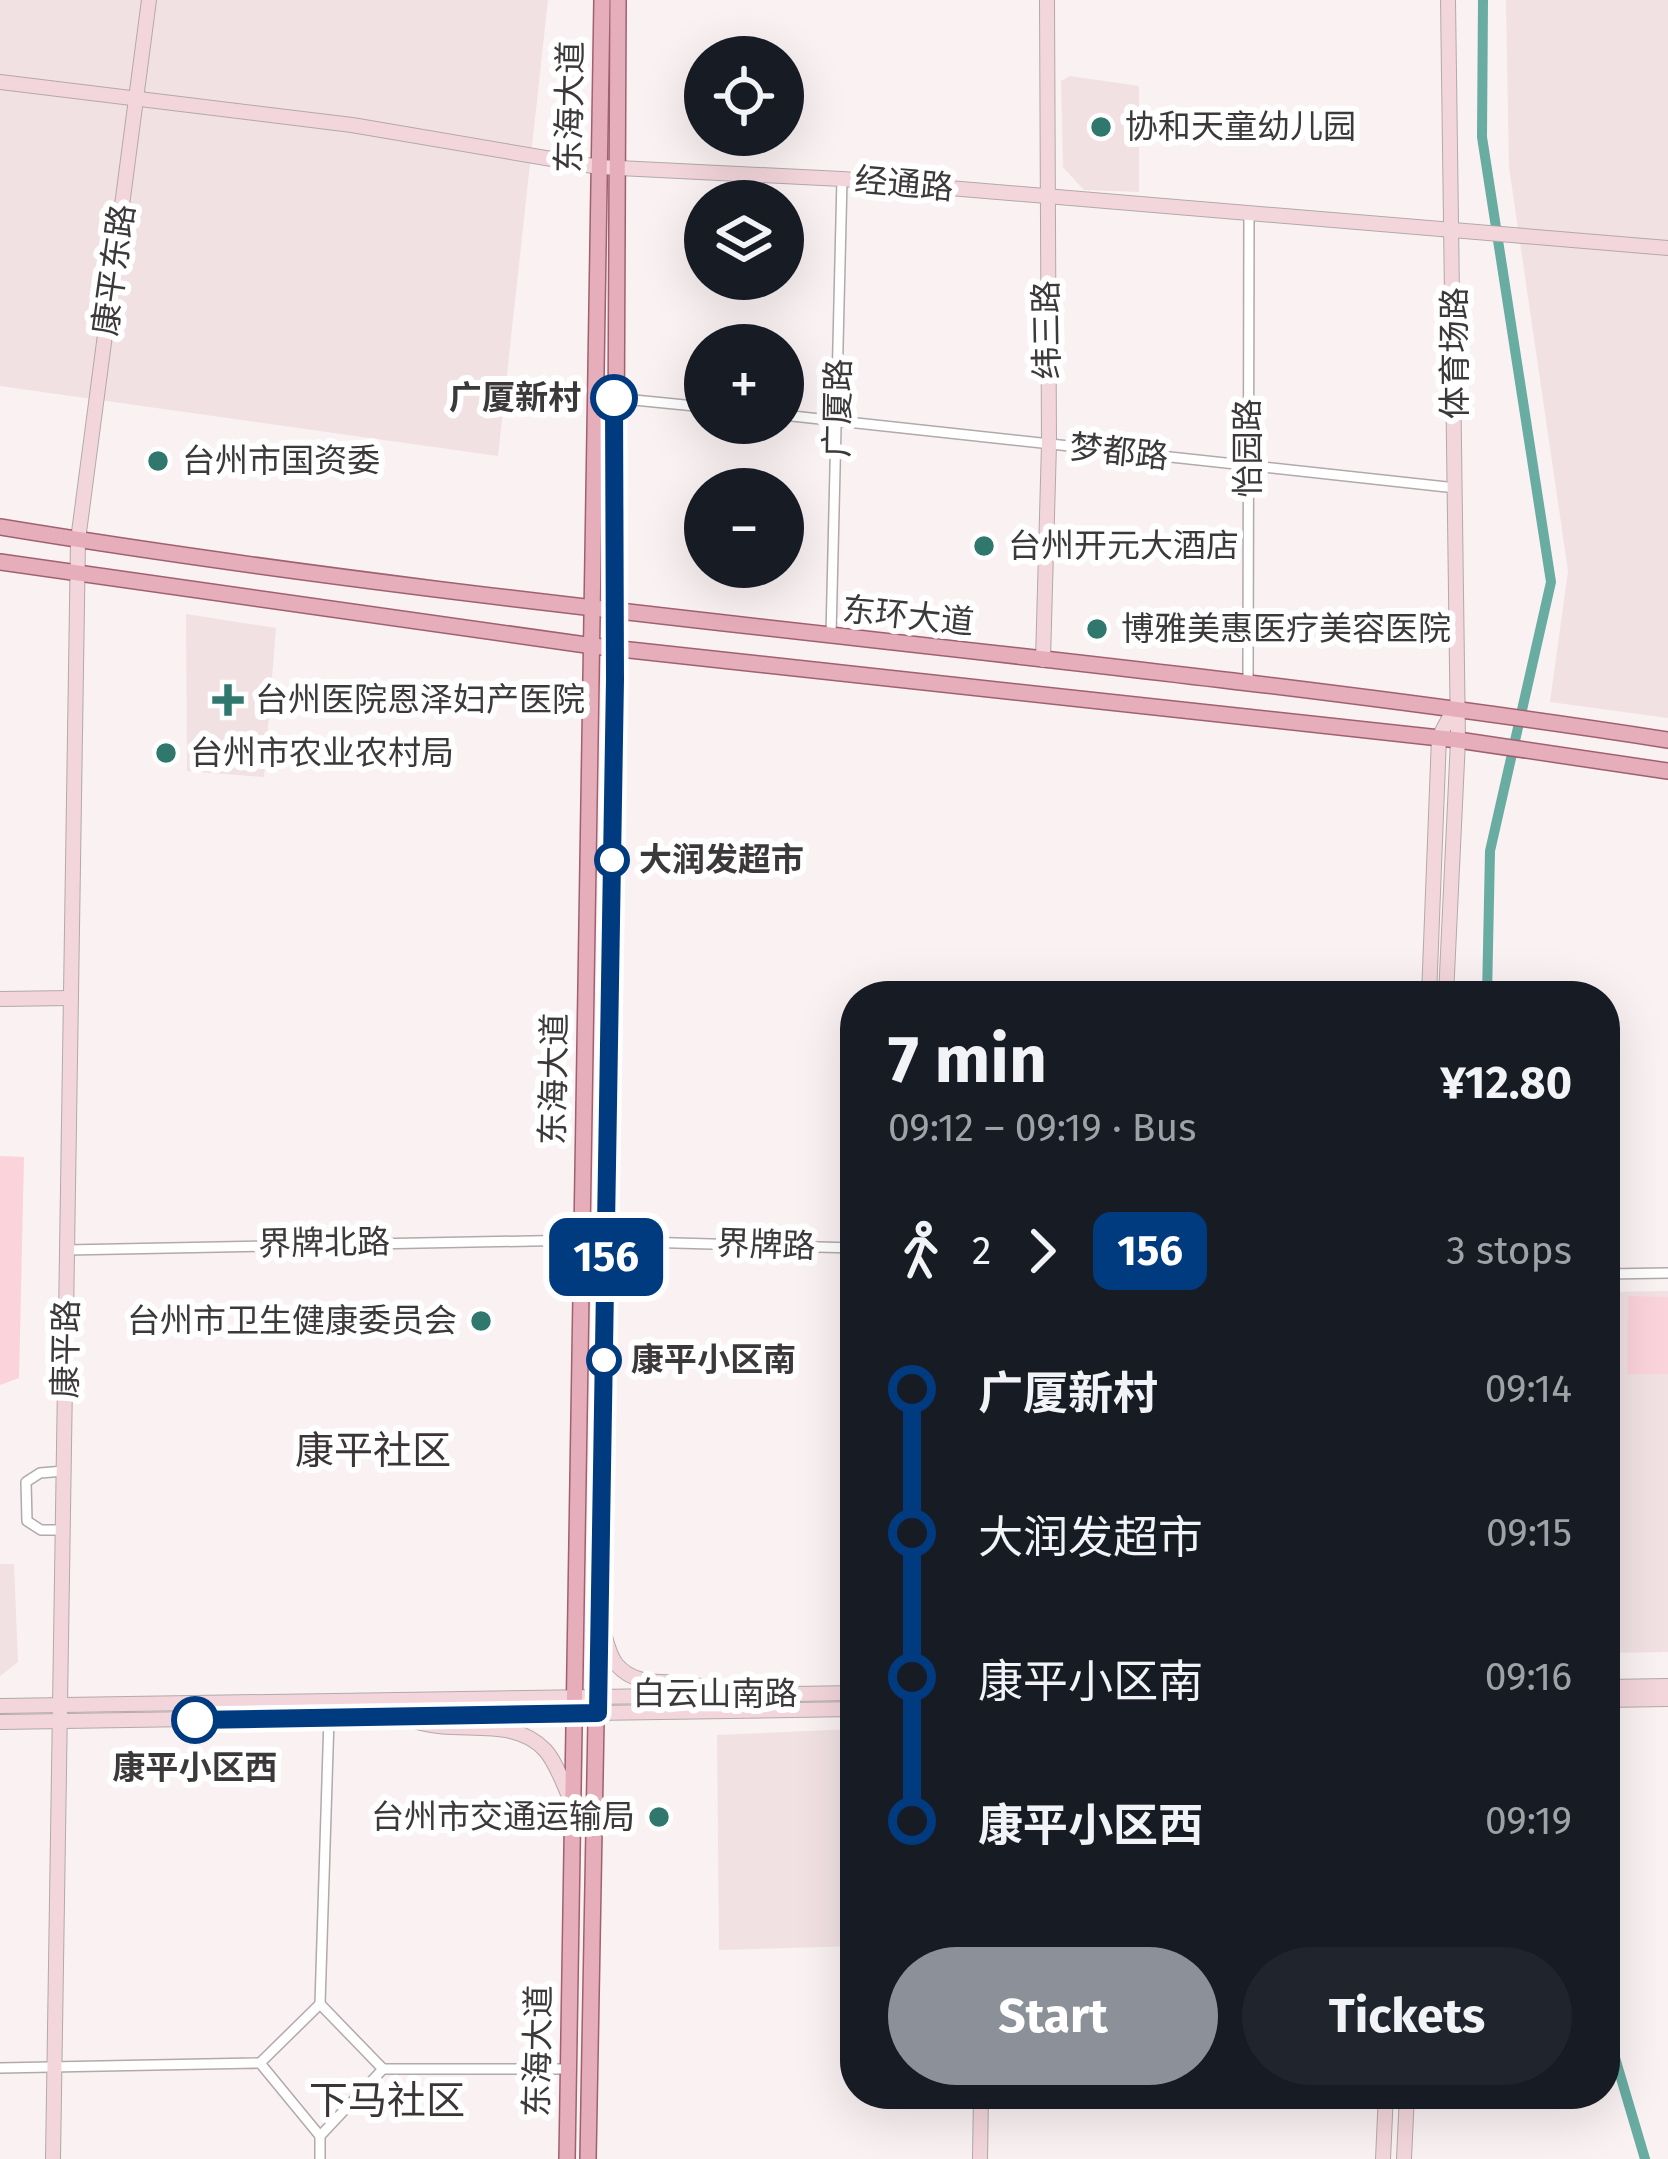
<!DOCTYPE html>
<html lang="en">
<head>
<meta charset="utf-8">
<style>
	:root { --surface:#171b24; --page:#20242c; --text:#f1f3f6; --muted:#9ea1a6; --accent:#8c9099 }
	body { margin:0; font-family:"Fira Sans","Noto Sans SC",sans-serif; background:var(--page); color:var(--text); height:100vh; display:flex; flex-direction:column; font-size:45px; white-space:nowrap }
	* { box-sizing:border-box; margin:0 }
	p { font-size:39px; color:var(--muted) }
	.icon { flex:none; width:66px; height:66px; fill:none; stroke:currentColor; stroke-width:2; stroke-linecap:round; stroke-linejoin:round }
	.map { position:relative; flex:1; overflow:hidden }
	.details { position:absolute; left:840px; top:981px; width:780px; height:1128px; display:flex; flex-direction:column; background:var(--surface); border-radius:48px; box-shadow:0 12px 48px #0002 }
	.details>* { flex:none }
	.badge { padding:0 24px; border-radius:18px; font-size:42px; line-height:78px }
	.tools { position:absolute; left:684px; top:36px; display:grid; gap:24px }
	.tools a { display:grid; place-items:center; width:120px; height:120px; border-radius:50%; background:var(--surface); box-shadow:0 12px 48px #0002; font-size:60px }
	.map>.badge { position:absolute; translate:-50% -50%; box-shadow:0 0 0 6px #fff }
	.legs { display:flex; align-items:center; gap:18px; height:132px; padding:0 48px; font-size:39px }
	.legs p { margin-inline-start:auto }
	.overview { display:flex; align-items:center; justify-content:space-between; height:204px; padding:0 48px }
	h1 { font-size:66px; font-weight:700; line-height:90px }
	.button { display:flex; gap:24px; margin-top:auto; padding:24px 48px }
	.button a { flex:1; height:138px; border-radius:72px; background:var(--accent); color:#fff; font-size:48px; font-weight:700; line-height:138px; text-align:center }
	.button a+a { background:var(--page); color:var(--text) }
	ul { padding:0 48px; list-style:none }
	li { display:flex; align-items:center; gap:42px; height:144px; font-size:45px }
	li i { display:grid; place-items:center; width:18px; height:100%; margin:0 15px; background:currentColor }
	li i::after { content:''; width:30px; height:30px; margin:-15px; border:9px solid; border-radius:50%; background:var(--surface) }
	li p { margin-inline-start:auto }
	li:first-child i { background:linear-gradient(#0000 50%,currentColor 0) }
	li:last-child i { background:linear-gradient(currentColor 50%,#0000 0) }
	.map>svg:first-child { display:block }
</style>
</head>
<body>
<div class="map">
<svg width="1668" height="2159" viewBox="0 0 1668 2159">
	<rect width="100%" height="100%" fill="#faf1f3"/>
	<!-- built -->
	<g fill="#f1e1e3">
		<path d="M0,0h548l-50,456 -498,-70z"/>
		<path d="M1506,0h162v718l-118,-16 18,-131 -59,-404z"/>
		<path d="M1070,76l69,10v106l-55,-2 -21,-23 -2,-86z"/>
		<path d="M186,614l90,14 -12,149 -77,-6z"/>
		<path d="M1668,1291v361l-63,1v-361z"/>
		<path d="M0,1564h14l4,98 -18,14z"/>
		<path d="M855,1729v217l-136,4 -2,-215z"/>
	</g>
	<!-- green -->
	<g fill="#fbd3da">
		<path d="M0,1156l24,1 -5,221 -19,7z"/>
		<path d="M1628,1296l40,1v77h-41z"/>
	</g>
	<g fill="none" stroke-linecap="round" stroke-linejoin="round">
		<!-- canal -->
		<g stroke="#68aca2" stroke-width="10">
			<path d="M1483,0l-1,137 69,445 -61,269 -3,145"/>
			<path d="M1605,2024l40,135"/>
		</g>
		<!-- street casing -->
		<g stroke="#b1a9aa" stroke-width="12">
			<g id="street">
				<path d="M614,398l91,9"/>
				<path d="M783,415l673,73"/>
				<path d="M831,635l11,-456"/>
				<path d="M1248,682l1,-469"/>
				<path d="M606,1241l249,7"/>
				<path d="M67,1250l513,-10"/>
				<path d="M1605,1274l63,-1"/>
				<path d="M64,1530h-23l-14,-9 -1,-39 14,-9 24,-2"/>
				<path d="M320,2004l9,-286"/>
				<path d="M0,2068l260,-5 60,-59 63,65 -63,67 -60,-73"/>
				<path d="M383,2069h186"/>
				<path d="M320,2159v-23"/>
			</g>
		</g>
		<!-- secondary casing -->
		<g stroke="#b1a9aa" stroke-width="16">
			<g id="secondary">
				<path d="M0,82l352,43 247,42 243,12 826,69"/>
				<path d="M1043,660l6,-216 -2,-444"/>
				<path d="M1429,996l10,-259 16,-30"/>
				<path d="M1446,996l12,-256 -10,-740"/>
				<path d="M0,999l71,-1"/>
				<path d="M600,1619c4,13 8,36 17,46 26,30 69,6 99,29"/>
				<path d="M1605,1687l63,-1"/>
				<path d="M1605,1700l63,-1"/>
				<path d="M0,1706l855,-13"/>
				<path d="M415,1721c41,15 98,-6 130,29 12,13 19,37 27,52"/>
				<path d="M0,1722l855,-13"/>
				<path d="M53,2159l25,-1619 71,-540"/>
				<path d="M980,2159l1,-65"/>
				<path d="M1383,2159l3,-65"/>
				<path d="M1404,2159l3,-65"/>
			</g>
		</g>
		<!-- primary casing -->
		<g stroke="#a0616f" stroke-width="18">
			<g id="primary">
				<path d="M0,527c553,91 1114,127 1668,213"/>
				<path d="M0,562l593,84 865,94 210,31"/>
				<path d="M567,2159l35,-2159"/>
				<path d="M588,2159l27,-1480 3,-679"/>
			</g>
		</g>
		<!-- street -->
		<use href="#street" stroke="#fff" stroke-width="9"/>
		<!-- secondary -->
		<use href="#secondary" stroke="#f3d6dc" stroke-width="14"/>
		<!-- primary -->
		<use href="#primary" stroke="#e6adba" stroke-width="15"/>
	</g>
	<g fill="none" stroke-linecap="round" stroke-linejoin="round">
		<!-- line-1 casing -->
		<g stroke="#fff" stroke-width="27">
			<path id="line-1" d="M195,1720l403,-7 17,-1034 -1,-281"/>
		</g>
		<!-- line-1 -->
		<use href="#line-1" stroke="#003b80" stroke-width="18"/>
	</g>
	<!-- markers -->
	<g fill="#30776e" stroke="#fff" stroke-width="4.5">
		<circle cx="1101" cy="127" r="12"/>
		<circle cx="158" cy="461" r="12"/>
		<circle cx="984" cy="546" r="12"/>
		<circle cx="1097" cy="629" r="12"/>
		<path d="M222 682h12v12h12v12h-12v12h-12v-12h-12v-12h12z"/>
		<circle cx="166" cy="753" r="12"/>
		<circle cx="481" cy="1321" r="12"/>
		<circle cx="659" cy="1817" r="12"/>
	</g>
	<g fill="#fff" stroke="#003b80" stroke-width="6">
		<circle cx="614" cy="398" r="21"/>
		<circle cx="612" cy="860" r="15"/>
		<circle cx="604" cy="1360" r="15"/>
		<circle cx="195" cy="1720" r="21"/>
	</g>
	<g text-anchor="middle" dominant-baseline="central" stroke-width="12" stroke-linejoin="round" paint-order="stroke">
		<!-- street labels -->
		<g font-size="33" fill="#3c393a" stroke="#fff">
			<text transform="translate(570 107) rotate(-89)">东海大道</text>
			<text transform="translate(904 184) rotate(5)">经通路</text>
			<text transform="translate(114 270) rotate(-82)">康平东路</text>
			<text transform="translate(1047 330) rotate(-91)">纬三路</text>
			<text transform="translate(1455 353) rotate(-90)">体育场路</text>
			<text transform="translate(838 408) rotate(-89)">广厦路</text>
			<text transform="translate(1248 448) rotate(-90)">怡园路</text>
			<text transform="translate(1119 452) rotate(6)">梦都路</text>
			<text transform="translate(908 616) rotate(6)">东环大道</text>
			<text transform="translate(554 1079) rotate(-89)">东海大道</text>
			<text transform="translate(324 1243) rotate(-1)">界牌北路</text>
			<text transform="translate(766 1245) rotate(2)">界牌路</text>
			<text transform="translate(66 1349) rotate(-89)">康平路</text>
			<text x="715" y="1694">白云山南路</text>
			<text transform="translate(538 2051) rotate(-89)">东海大道</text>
		</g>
		<!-- poi labels -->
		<g font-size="33" fill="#3c393a" stroke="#fff" text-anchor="start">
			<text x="1125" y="127">协和天童幼儿园</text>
			<text x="182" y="461">台州市国资委</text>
			<text x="1008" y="546">台州开元大酒店</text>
			<text x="1121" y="629">博雅美惠医疗美容医院</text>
			<text x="255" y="700">台州医院恩泽妇产医院</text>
			<text x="190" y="753">台州市农业农村局</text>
			<text x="457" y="1321" text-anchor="end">台州市卫生健康委员会</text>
			<text x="635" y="1817" text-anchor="end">台州市交通运输局</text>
		</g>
		<!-- stop labels -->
		<g font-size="33" font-weight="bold" fill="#3c393a" stroke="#fff" text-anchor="start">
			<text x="581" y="398" text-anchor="end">广厦新村</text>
			<text x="639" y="860">大润发超市</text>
			<text x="631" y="1360">康平小区南</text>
			<text x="195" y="1768" text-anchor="middle">康平小区西</text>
		</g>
		<!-- quarter labels -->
		<g font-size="39" fill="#3b3536" stroke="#fff">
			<text x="373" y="1451">康平社区</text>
			<text x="387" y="2101">下马社区</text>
		</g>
	</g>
</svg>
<div class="tools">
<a><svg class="icon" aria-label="locate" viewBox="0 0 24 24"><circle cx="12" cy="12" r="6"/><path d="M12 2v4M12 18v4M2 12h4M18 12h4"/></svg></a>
<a><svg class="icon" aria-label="layers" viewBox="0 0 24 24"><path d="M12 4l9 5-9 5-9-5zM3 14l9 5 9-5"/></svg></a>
<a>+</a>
<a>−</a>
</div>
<b class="badge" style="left:606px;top:1257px;background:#003b80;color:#fff">156</b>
<section class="details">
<div class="overview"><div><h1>7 min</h1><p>09:12 – 09:19 · Bus</p></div><b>¥12.80</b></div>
<div class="legs"><svg class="icon" aria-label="walk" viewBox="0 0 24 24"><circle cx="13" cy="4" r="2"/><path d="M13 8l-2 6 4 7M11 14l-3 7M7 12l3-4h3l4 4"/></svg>2<svg class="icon" aria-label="forward" viewBox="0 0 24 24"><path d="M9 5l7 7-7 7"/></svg><b class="badge" style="background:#003b80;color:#fff">156</b><p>3 stops</p></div>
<ul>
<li><i style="color:#003b80"></i><b>广厦新村</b><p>09:14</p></li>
<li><i style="color:#003b80"></i><span>大润发超市</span><p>09:15</p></li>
<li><i style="color:#003b80"></i><span>康平小区南</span><p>09:16</p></li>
<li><i style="color:#003b80"></i><b>康平小区西</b><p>09:19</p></li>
</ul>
<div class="button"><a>Start</a><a>Tickets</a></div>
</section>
</div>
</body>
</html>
